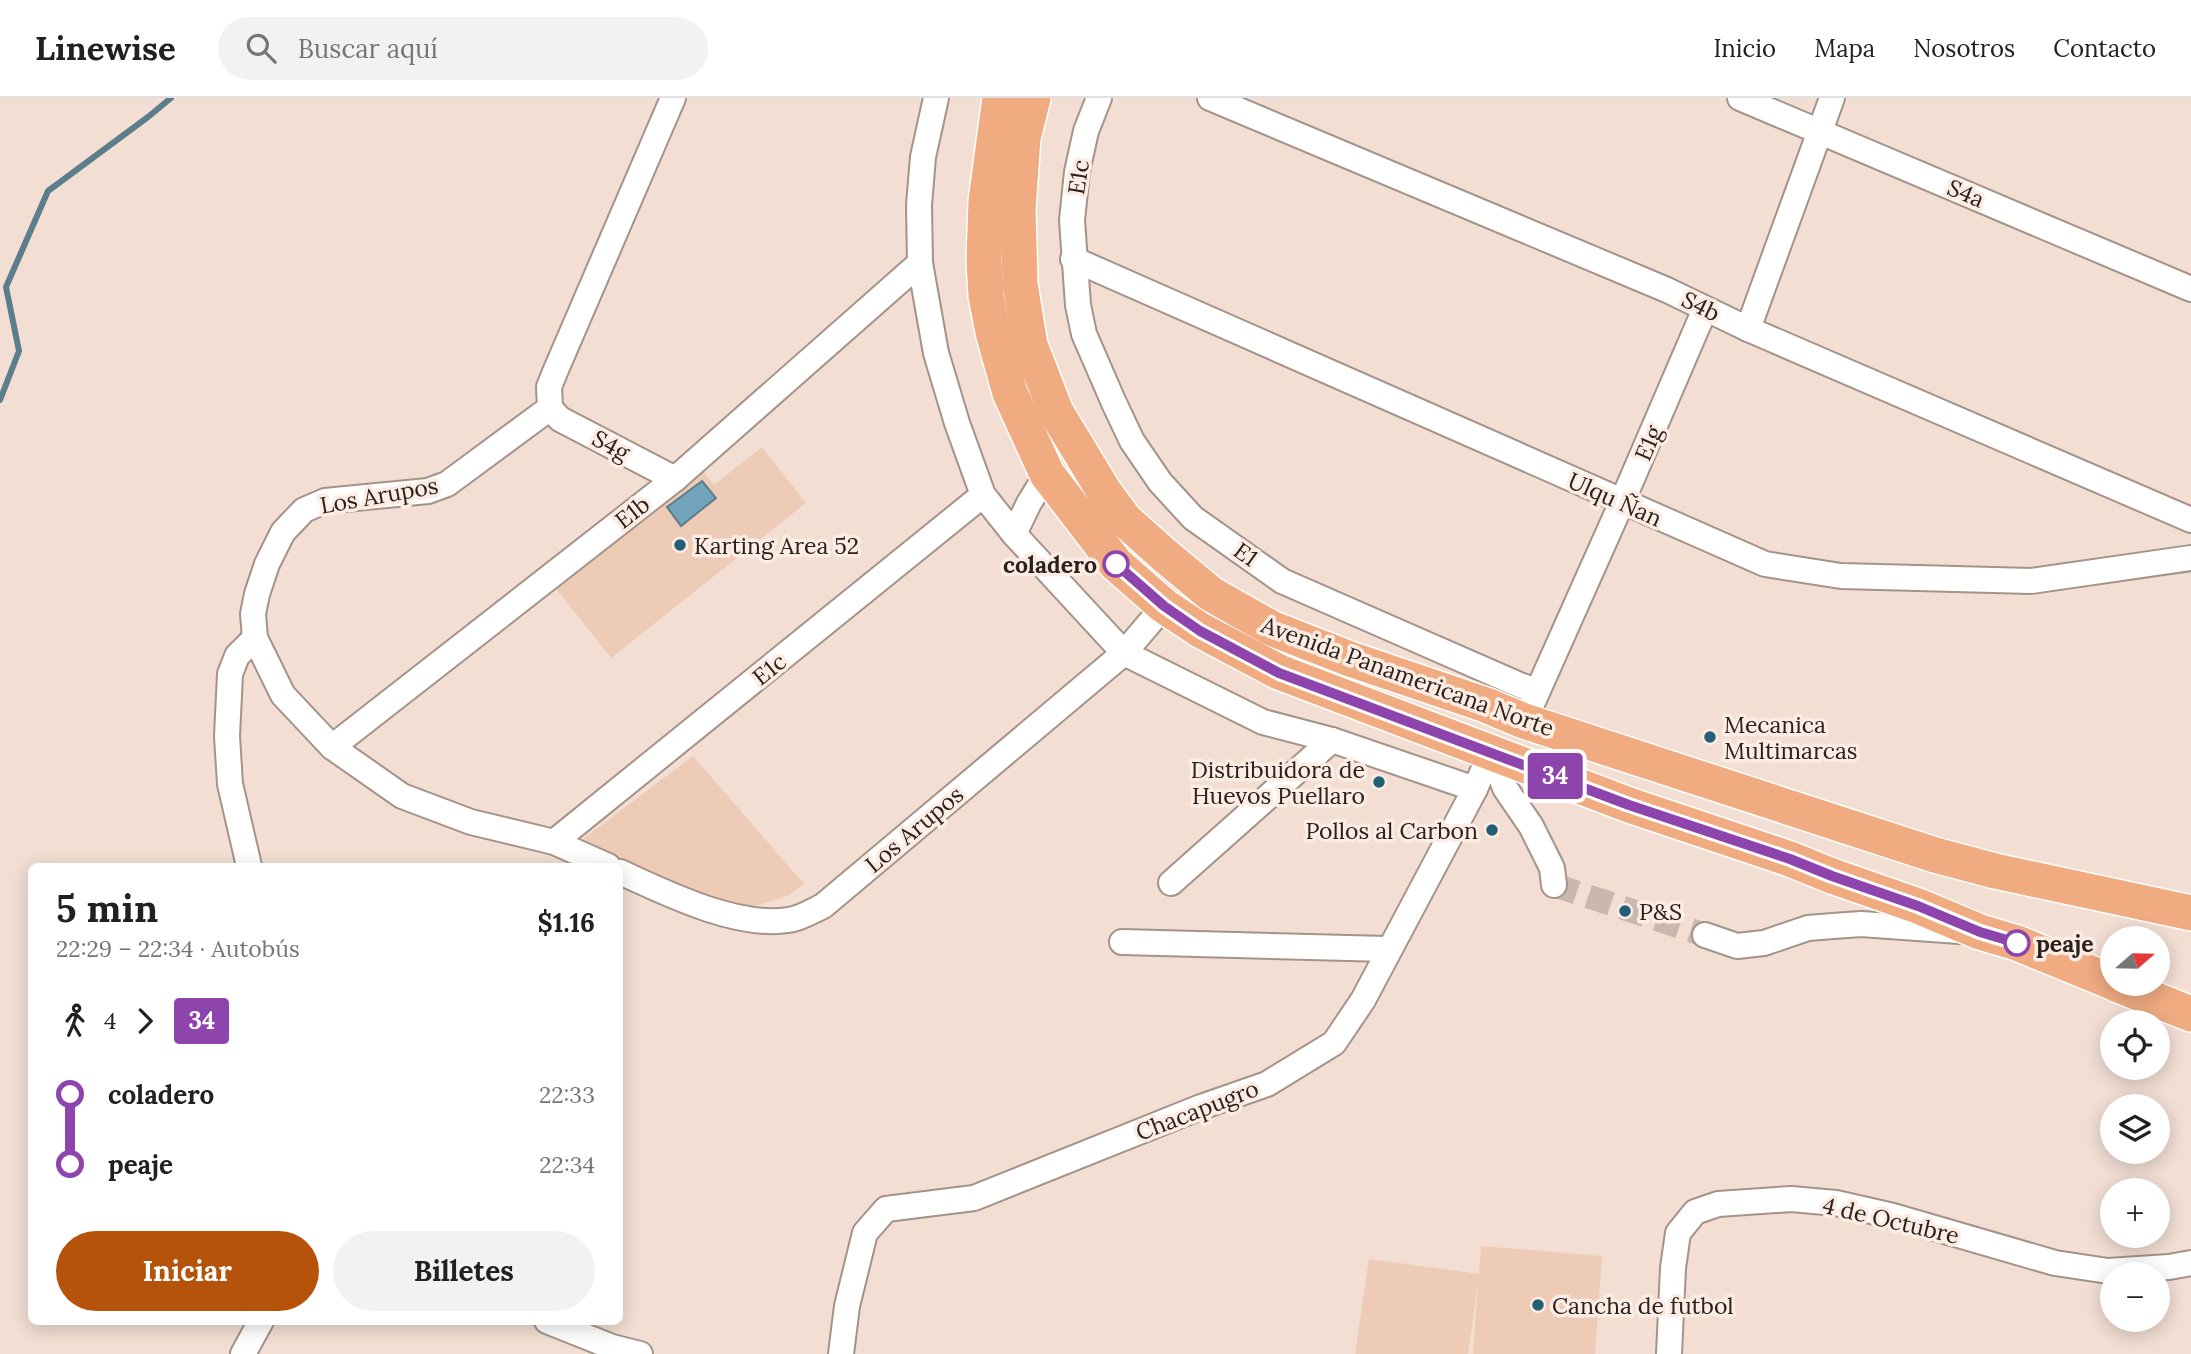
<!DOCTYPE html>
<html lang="es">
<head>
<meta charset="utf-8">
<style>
	:root { --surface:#fff; --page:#f2f2f2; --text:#202124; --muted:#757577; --line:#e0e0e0; --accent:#b45309 }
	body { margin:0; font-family:Lora,serif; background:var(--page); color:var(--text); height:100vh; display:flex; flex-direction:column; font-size:26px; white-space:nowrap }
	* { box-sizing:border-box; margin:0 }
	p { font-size:23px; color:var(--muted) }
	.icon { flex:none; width:38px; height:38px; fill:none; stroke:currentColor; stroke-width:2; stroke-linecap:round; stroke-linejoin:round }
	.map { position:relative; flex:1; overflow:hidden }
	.side { position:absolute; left:28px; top:765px; width:595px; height:462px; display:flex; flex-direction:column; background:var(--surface); border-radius:10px; box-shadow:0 4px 18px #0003 }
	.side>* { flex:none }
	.badge { padding:0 14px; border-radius:5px; font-size:24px; line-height:46px }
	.needle { width:46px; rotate:70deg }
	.fabs { position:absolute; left:2100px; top:828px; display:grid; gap:14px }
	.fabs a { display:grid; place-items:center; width:70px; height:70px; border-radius:50%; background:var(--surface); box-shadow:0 4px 18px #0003; font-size:35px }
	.map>.badge { position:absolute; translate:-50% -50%; box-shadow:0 0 0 4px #fff }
	.legs { display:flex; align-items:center; gap:10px; height:77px; padding:0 28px; font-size:23px }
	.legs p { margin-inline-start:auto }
	.overview { display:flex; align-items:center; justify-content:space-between; height:119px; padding:0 28px }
	h1 { font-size:38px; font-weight:700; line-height:52px }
	.cta { display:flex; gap:14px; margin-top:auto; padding:14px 28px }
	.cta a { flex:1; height:80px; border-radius:42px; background:var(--accent); color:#fff; font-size:28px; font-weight:700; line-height:80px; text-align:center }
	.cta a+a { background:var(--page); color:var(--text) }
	ul { padding:0 28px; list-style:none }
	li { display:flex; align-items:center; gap:24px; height:70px; font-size:26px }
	li i { display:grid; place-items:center; width:10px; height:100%; margin:0 9px; background:currentColor }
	li i::after { content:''; width:18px; height:18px; margin:-9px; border:5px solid; border-radius:50%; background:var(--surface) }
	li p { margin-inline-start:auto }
	li:first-child i { background:linear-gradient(#0000 50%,currentColor 0) }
	li:last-child i { background:linear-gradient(currentColor 50%,#0000 0) }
	header { display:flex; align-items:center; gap:42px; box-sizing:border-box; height:98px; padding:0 35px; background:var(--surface); border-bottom:2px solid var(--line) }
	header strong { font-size:33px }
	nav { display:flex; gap:38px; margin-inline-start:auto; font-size:24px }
	.search { width:490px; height:63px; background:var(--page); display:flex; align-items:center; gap:18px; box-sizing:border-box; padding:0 24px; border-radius:38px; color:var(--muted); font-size:26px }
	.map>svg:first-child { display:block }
</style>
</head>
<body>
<header>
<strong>Linewise</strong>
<div class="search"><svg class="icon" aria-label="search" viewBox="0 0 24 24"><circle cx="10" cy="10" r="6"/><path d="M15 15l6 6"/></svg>Buscar aquí</div>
<nav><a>Inicio</a><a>Mapa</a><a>Nosotros</a><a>Contacto</a></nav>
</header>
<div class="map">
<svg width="2191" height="1256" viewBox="0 0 2191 1256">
	<rect width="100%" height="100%" fill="#f2ded3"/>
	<!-- green -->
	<g fill="#eecbb6">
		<path d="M762,349l44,56 -195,155 -56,-71 147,-117 12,15z"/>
		<path d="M693,658l111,128 -17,12 -36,11 -56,-15 -59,-26 -53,-27z"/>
		<path d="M1481,1148l121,10 -7,98h-122l5,-71 -10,71h-113l14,-95 110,15z"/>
	</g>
	<!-- water -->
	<path fill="#72a5bb" stroke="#5c7d8b" stroke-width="2" d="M702,383l14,17 -35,28 -14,-19z"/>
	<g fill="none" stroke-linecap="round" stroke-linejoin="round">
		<!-- stream -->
		<path stroke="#5c7d8b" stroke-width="6" d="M0,302l19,-49 -13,-64 42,-96 100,-74 23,-19"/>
		<!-- minor-tunnel -->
		<path stroke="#cab8ae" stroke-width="24" stroke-dasharray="24 12" stroke-linecap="butt" d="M1554,787l151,50"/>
		<!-- minor casing -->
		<g stroke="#a59388" stroke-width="28">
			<g id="minor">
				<path d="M936,0l-13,59 -4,48 1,58 16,90 21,70 26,72 31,39 110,119 139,69 69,18 143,49"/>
				<path d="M1099,0l-13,33 -9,41 -5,48 6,85 6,29 30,69 18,38 28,41 33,36 89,63 240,105 15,5"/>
				<path d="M1210,0l457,192 81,39 443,191"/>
				<path d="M1740,0l451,191"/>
				<path d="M1073,161l692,305 76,12 190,5 160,-23"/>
				<path d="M1748,231l84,-231"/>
				<path d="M550,310l10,11 115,60"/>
				<path d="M1014,436l15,-31 18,-29"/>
				<path d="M1531,608l91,-204 83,-193"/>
				<path d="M332,649l343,-268 245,-216"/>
				<path d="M1491,654l14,36 26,38 21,42 2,17"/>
				<path d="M554,744l429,-347"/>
				<path d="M249,768l-19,-82 -3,-48 3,-62 7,-18 18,-18"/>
				<path d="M608,768l-54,-24 -83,-20 -69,-26 -70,-49 -49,-52 -28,-57 -2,-24 4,-20 10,-30 16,-32 21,-22 21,-9 103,-10 19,-7 103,-76 -1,-21 6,-15 118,-274"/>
				<path d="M620,774c46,21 116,56 168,48 12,-1 24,-9 35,-14l301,-253 40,-47"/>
				<path d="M1171,785l161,-143"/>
				<path d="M1705,837l32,11 27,-3 44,-15 25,-2 28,-2 98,7"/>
				<path d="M1122,844l266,7"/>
				<path d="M547,1223l65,26 28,7"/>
				<path d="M243,1256l18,-33"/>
				<path d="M841,1256l6,-48 18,-73 21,-24 88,-11 227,-91 66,-23 67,-41 29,-43 112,-211 16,-37"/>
				<path d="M1669,1256l4,-86 5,-35 17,-21 23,-8 73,-5 45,4 57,13 162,47 53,8 61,-4 22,-4"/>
			</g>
		</g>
		<!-- highway casing -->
		<g stroke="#fff" stroke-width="38">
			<g id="highway">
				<path d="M1000,0l-14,103 -2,59 2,36 7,36 17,61 37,81 69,90 48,42 36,24 79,42 350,133 161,54 42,17 86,30 62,26 37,11 95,39"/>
				<path d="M1033,0l-10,40 -5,72 2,74 10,61 26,67 49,81 20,27 38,34 48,40 60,34 79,31 136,46 38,16 411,134 60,16 196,42"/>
				<path d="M2116,886l75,30"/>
			</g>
		</g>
		<!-- minor -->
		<use href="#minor" stroke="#fff" stroke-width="24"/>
		<!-- highway -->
		<use href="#highway" stroke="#f0ab81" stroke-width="35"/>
	</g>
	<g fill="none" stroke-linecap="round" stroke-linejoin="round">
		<!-- line-1 casing -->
		<g stroke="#fff" stroke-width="16">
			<path id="line-1" d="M1116,466l48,42 36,25 79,42 350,132 161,54 42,17 86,30 62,26 37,11"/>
		</g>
		<!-- line-1 -->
		<use href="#line-1" stroke="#8e44ad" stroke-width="10"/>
	</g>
	<!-- markers -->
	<g fill="#225f76" stroke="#fcece3" stroke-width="2.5">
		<circle cx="680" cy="447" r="7"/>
		<circle cx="1710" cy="639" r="7"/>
		<circle cx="1379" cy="684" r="7"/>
		<circle cx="1492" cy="732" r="7"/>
		<circle cx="1625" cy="813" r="7"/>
		<circle cx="1538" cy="1207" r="7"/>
	</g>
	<g fill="#fff" stroke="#8e44ad" stroke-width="3.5">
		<circle cx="1116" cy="466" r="12"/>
		<circle cx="2017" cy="845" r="12"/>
	</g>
	<g text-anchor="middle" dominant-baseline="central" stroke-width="7" stroke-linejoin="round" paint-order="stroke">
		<!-- street labels -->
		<g font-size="23" fill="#28211c" stroke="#fcece3">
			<text transform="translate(1078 79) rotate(-81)">E1c</text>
			<text transform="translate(1966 95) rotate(23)">S4a</text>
			<text transform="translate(1701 208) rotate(26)">S4b</text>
			<text transform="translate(1648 345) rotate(-67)">E1g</text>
			<text transform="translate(611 347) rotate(28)">S4g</text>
			<text transform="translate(379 397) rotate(-10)">Los Arupos</text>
			<text transform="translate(1615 401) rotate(24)">Ulqu Ñan</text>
			<text transform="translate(632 414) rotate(-38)">E1b</text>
			<text transform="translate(1246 456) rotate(36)">E1</text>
			<text transform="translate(769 571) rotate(-39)">E1c</text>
			<text transform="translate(1408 578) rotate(20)">Avenida Panamericana Norte</text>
			<text transform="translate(914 731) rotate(-40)">Los Arupos</text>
			<text transform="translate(1197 1012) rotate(-21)">Chacapugro</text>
			<text transform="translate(1891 1122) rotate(13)">4 de Octubre</text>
		</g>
		<!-- poi labels -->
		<g font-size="23" fill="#28211c" stroke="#fcece3" text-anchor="start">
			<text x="694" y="447">Karting Area 52</text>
			<text x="1724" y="626">Mecanica<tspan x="1724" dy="26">Multimarcas</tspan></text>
			<text x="1365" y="671" text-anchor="end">Distribuidora de<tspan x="1365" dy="26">Huevos Puellaro</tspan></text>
			<text x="1478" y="732" text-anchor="end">Pollos al Carbon</text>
			<text x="1639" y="813">P&amp;S</text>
			<text x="1552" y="1207">Cancha de futbol</text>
		</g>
		<!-- stop labels -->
		<g font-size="23" font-weight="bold" fill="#28211c" stroke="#fcece3" text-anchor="end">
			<text x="1097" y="466">coladero</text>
			<text x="2036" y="845" text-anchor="start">peaje</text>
		</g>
	</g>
</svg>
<div class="fabs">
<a><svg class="needle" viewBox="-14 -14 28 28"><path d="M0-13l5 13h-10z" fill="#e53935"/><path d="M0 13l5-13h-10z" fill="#757577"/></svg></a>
<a><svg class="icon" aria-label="locate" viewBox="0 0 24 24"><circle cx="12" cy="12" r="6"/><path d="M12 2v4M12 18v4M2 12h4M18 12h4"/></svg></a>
<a><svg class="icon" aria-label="layers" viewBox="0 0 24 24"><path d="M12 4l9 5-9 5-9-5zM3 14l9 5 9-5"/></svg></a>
<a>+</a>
<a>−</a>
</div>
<b class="badge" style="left:1555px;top:678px;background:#8e44ad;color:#fff">34</b>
<section class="side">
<div class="overview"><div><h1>5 min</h1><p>22:29 – 22:34 · Autobús</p></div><b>$1.16</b></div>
<div class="legs"><svg class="icon" aria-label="walk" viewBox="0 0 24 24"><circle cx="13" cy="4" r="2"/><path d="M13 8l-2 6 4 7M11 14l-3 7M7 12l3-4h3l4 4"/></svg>4<svg class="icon" aria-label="forward" viewBox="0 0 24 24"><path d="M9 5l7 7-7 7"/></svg><b class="badge" style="background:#8e44ad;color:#fff">34</b></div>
<ul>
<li><i style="color:#8e44ad"></i><b>coladero</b><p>22:33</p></li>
<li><i style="color:#8e44ad"></i><b>peaje</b><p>22:34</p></li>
</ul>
<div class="cta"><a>Iniciar</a><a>Billetes</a></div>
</section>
</div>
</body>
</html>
